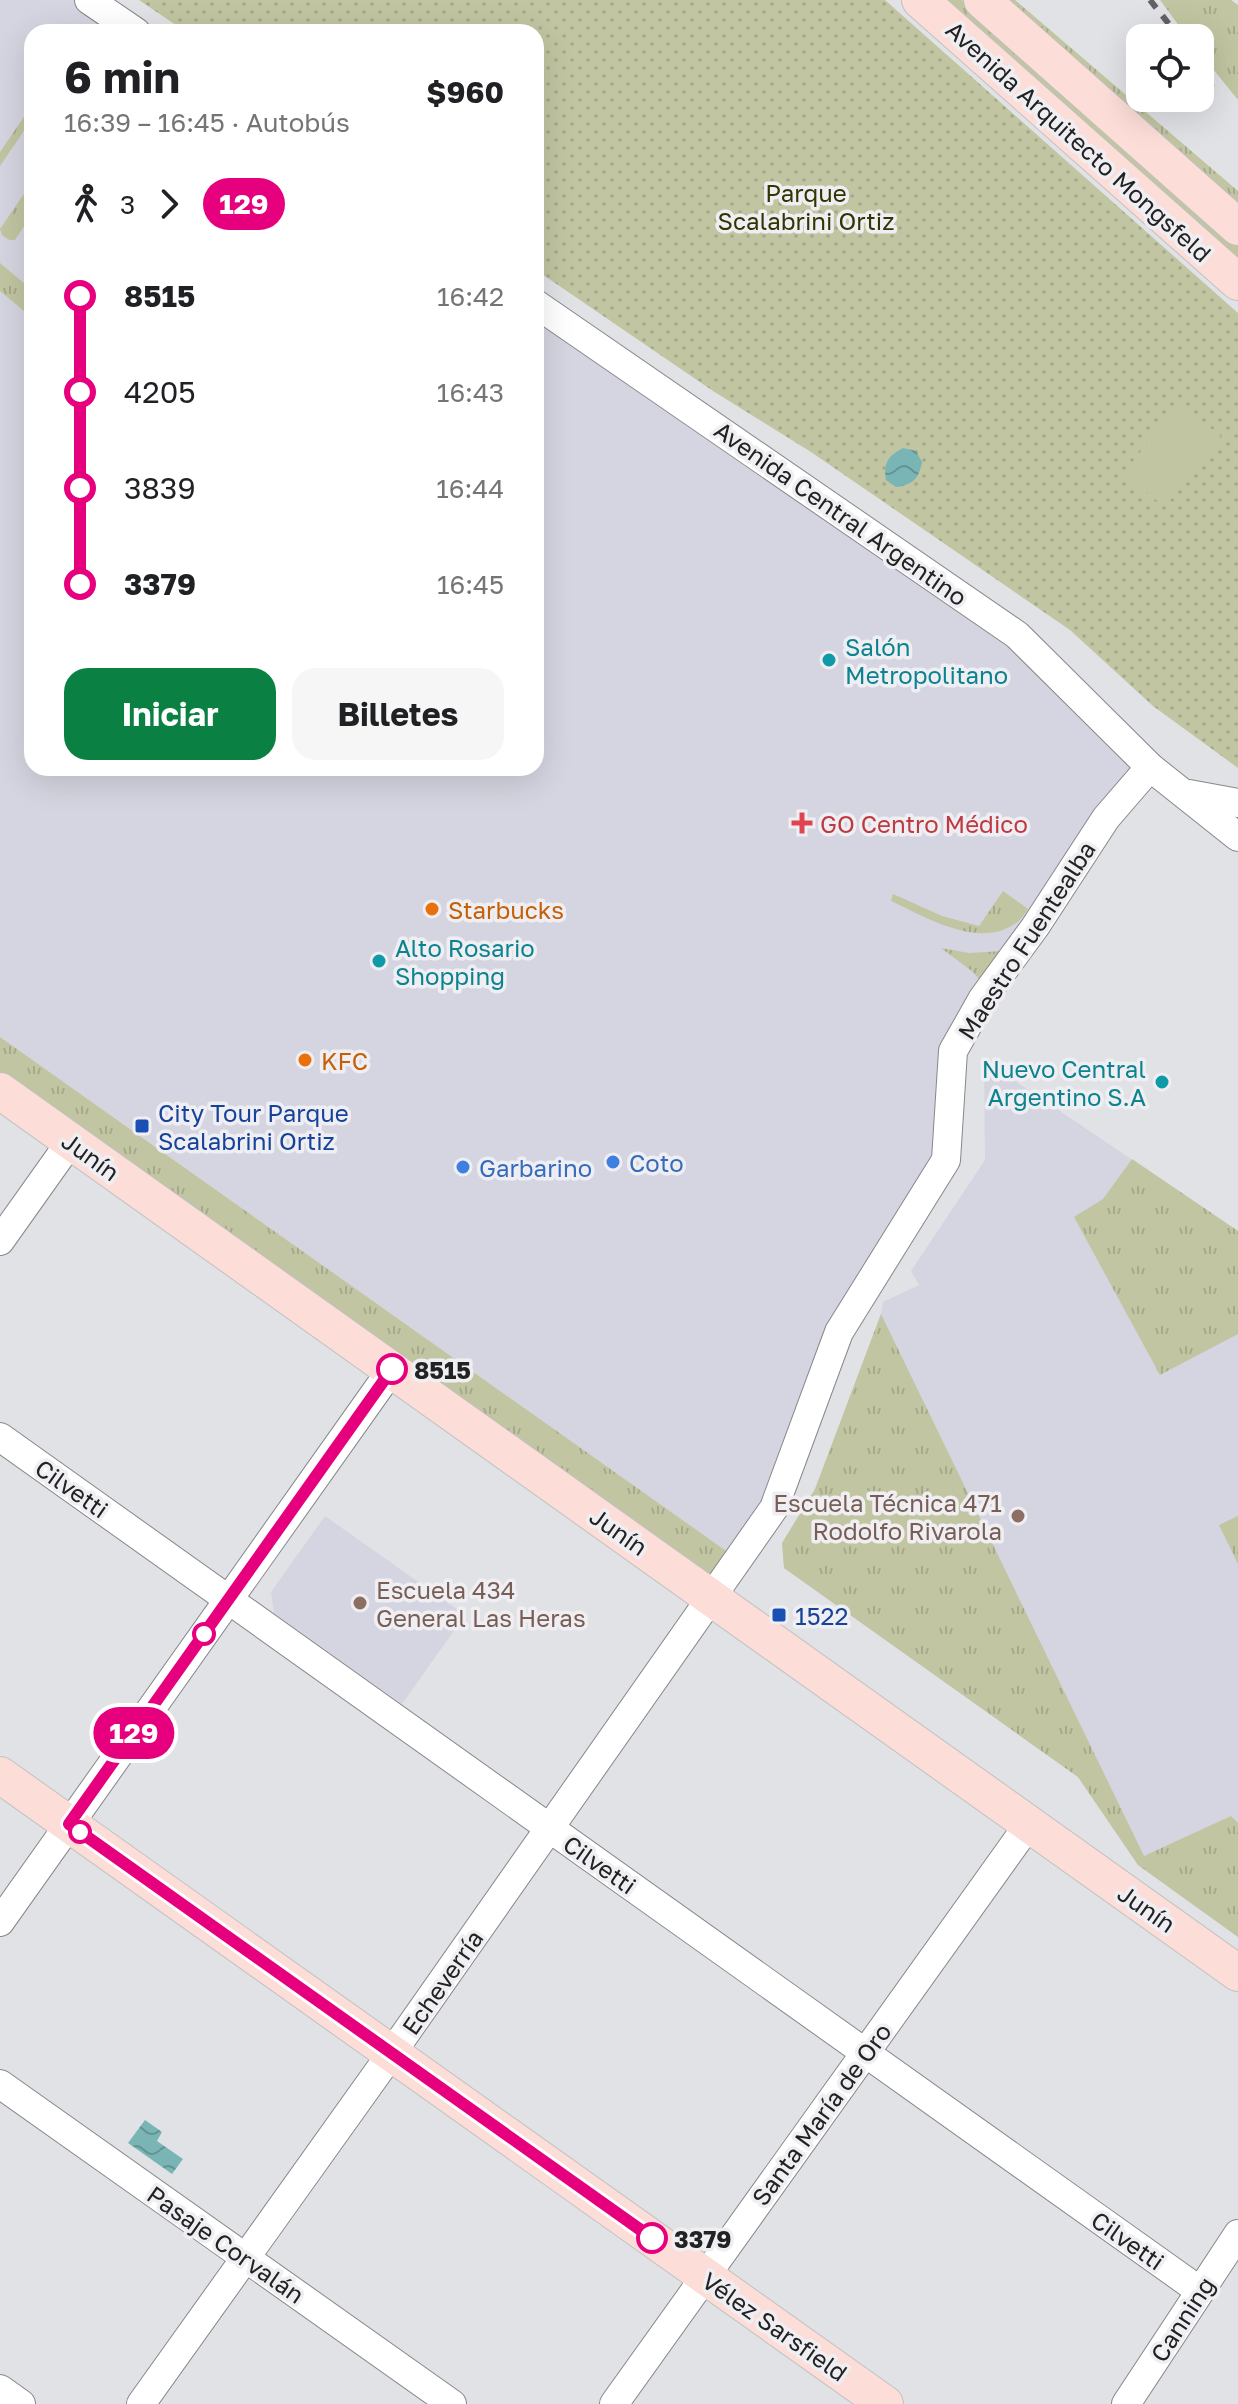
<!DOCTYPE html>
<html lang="es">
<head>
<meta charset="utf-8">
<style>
	:root { --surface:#fff; --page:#f6f6f6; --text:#202124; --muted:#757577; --accent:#0b8043 }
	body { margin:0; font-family:"Golos Text",sans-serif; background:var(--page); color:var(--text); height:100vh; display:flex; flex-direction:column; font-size:30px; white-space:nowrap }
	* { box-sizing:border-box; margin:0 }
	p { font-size:26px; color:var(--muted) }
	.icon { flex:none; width:44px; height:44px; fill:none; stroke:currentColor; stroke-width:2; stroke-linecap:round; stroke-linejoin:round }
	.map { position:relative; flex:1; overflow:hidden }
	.panel { position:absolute; left:24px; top:24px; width:520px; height:752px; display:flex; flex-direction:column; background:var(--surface); border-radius:24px; box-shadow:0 8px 32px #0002 }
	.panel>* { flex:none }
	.badge { padding:0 16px; border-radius:26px; font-size:28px; line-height:52px }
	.tools { position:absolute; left:1126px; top:24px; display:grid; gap:16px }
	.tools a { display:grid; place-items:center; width:88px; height:88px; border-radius:16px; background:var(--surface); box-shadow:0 8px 32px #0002; font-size:40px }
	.map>.badge { position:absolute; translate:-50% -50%; box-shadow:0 0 0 4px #fff }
	.legs { display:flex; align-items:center; gap:12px; height:88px; padding:0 40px; font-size:26px }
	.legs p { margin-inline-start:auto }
	.head { display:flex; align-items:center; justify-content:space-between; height:136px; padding:0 40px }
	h1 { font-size:44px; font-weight:700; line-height:60px }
	.cta { display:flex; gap:16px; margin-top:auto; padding:16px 40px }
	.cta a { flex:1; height:92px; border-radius:24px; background:var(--accent); color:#fff; font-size:32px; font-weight:700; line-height:92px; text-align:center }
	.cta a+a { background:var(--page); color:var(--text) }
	ul { padding:0 40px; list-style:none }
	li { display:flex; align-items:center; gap:28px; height:96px; font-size:30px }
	li i { display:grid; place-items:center; width:12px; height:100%; margin:0 10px; background:currentColor }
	li i::after { content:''; width:20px; height:20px; margin:-10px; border:6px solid; border-radius:50%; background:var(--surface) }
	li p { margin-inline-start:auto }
	li:first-child i { background:linear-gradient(#0000 50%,currentColor 0) }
	li:last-child i { background:linear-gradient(currentColor 50%,#0000 0) }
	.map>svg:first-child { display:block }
</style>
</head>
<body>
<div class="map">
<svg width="1238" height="2404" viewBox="0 0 1238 2404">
	<defs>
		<pattern id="grass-tufts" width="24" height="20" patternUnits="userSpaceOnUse" patternTransform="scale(2)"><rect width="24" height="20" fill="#c1c5a1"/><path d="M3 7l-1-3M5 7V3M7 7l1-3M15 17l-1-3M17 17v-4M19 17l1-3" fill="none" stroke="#a6a98a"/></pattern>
		<pattern id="park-dots" width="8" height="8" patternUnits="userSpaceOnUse" patternTransform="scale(2)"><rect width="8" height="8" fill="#c1c5a1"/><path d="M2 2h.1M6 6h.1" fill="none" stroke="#a6a98a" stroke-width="1.8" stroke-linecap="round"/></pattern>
		<pattern id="water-waves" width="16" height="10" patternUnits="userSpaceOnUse" patternTransform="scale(2)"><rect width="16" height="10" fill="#7ab5b6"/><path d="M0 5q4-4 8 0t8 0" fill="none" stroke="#649394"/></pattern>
	</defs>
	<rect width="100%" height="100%" fill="#e1e2e6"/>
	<!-- built -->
	<g fill="#d4d5e0">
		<path d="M0,0h89l47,32h-104v736h504v-464l481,331 133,132 -197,284 -7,109 -107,172 -100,228 -739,-523z"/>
		<path d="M984,1060l254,171v706l-100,-72 -60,-88 -294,-209 -2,-25 33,-54 66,-175 2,-12 36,-17 -8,-14 74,-111z"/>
		<path d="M325,1516l140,99 -63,89 -128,-91 -3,-21z"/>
	</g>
	<!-- grass -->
	<g fill="url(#grass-tufts)">
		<path d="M940,0h22l276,244v21z"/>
		<path d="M997,0h18l223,191v19z"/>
		<path d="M1160,0h71l7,5v95l-38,-47v-15h-12z"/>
		<path d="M32,105v14l-32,47v-14z"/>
		<path d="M32,182v32l-17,26h-6l-7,-5 -2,-6z"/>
		<path d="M0,263l32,27v14l-7,8 -25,-21z"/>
		<path d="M1003,891l25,18c-3,4 -7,11 -12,14 -38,27 -90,-6 -125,-22l2,-7 49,22 37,10z"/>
		<path d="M941,948l28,5 33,-2 -20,32 -9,-11z"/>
		<path d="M0,1037l739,523 -26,37 -713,-506z"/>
		<path d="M1132,1159l106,72v103l-78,41 -86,-158 29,-18z"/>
		<path d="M881,1314l263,542 87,-40 7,7v114l-100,-72 -60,-88 -294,-209 -2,-25 33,-54z"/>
		<path d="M1238,1516v48l-19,-39z"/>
	</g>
	<!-- park -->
	<path fill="url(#park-dots)" d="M139,0h746l353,313v455l-85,-62 -83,-76 -259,-178 -98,-61 -177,-121v-238h-350z"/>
	<!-- pitch -->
	<path fill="#c1c5a1" d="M1178,403l43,33 -56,71 -42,-33z"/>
	<!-- water -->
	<g fill="url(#water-waves)">
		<path d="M903,448l13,3 6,11c-3,16 -9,23 -26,25l-10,-7c-3,-17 2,-24 17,-32z"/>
		<path d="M145,2120l17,12 -5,9 26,18 -11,15 -44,-31z"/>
	</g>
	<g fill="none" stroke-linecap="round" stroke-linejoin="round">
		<!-- minor casing -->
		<g stroke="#87878b" stroke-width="30">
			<g id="minor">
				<path d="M89,0l47,32"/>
				<path d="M536,304l481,331 133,132 88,70"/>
				<path d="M1189,794l49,9"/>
				<path d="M0,1241l71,-100"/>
				<path d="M0,1437l1200,854"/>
				<path d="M0,1922l392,-553"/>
				<path d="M0,2084l452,320"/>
				<path d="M0,2389l21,15"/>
				<path d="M141,2404l250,-350 383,-546 65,-176 107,-172 7,-109 30,-53 52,-71 71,-109 44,-51"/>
				<path d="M614,2404l415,-580"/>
				<path d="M1126,2404l112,-170"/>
			</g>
		</g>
		<!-- major casing -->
		<g stroke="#c1c1c1" stroke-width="38">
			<g id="major">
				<path d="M920,0l318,282"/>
				<path d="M982,0l256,227"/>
				<path d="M0,1091l1238,882"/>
				<path d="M0,1775l885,629"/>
			</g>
		</g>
		<!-- minor -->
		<use href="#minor" stroke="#fff" stroke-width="28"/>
		<!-- major -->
		<use href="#major" stroke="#fcddd7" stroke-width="36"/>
		<!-- rail -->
		<g stroke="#626264" stroke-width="6" stroke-dasharray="10 10" stroke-linecap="butt">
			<path d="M1150,0l30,38"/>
			<path d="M1200,68l12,19"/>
		</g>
	</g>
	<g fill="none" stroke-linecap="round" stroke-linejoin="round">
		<!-- line-1 casing -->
		<g stroke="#fff" stroke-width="18">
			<path id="line-1" d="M392,1369l-323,455 583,414"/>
		</g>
		<!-- line-1 -->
		<use href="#line-1" stroke="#e6007e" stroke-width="12"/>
	</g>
	<!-- markers -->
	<g fill="#0f9aa8" stroke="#efeff3" stroke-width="3">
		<circle cx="829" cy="660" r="8"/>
		<circle cx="379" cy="961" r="8"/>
		<circle cx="1162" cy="1082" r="8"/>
	</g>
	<path fill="#e0444e" stroke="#efeff3" stroke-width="3" d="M798 811h8v8h8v8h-8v8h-8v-8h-8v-8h8z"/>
	<g fill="#e8710a" stroke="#efeff3" stroke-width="3">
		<circle cx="432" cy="909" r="8"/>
		<circle cx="305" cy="1060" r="8"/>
	</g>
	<g fill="#1a4fb4" stroke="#efeff3" stroke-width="3">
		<rect x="134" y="1118" width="16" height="16" rx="4"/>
		<rect x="771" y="1607" width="16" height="16" rx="4"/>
	</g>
	<g fill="#3f7fe0" stroke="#efeff3" stroke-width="3">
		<circle cx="613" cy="1162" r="8"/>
		<circle cx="463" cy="1167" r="8"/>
	</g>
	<g fill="#fff" stroke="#e6007e" stroke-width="4">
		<circle cx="392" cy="1369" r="14"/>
		<circle cx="204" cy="1634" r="10"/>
		<circle cx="80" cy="1832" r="10"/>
		<circle cx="652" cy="2238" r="14"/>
	</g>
	<g fill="#8d6e63" stroke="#efeff3" stroke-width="3">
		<circle cx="1018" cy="1516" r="8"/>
		<circle cx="360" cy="1603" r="8"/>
	</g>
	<g text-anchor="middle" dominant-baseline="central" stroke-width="7" stroke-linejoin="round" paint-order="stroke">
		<!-- street labels -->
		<g font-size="24" fill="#222223" stroke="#efeff3">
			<text transform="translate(1079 141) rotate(42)">Avenida Arquitecto Mongsfeld</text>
			<text transform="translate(841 513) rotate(35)">Avenida Central Argentino</text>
			<text transform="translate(1026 940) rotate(-57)">Maestro Fuentealba</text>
			<text transform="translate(91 1156) rotate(36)">Junín</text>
			<text transform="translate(72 1488) rotate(35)">Cilvetti</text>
			<text transform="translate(619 1531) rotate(35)">Junín</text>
			<text transform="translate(600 1864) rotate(35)">Cilvetti</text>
			<text transform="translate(1147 1908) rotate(35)">Junín</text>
			<text transform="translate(442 1982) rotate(-55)">Echeverría</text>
			<text transform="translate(821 2114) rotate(-54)">Santa María de Oro</text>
			<text transform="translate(1128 2240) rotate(35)">Cilvetti</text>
			<text transform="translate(226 2244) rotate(35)">Pasaje Corvalán</text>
			<text transform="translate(1182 2319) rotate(-57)">Canning</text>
			<text transform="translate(775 2326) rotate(35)">Vélez Sarsfield</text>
		</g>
		<!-- park labels -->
		<g font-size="24" fill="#333500" stroke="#efeff3">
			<text x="806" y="192">Parque<tspan x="806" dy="28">Scalabrini Ortiz</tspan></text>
		</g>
		<!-- culture labels -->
		<g font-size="24" fill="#0d838f" stroke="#efeff3" text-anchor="start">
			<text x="845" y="646">Salón<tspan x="845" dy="28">Metropolitano</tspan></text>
			<text x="395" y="947">Alto Rosario<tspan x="395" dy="28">Shopping</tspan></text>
			<text x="1146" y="1068" text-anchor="end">Nuevo Central<tspan x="1146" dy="28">Argentino S.A</tspan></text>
		</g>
		<!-- health labels -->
		<g font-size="24" fill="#be3a42" stroke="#efeff3" text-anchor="start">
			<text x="820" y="823">GO Centro Médico</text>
		</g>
		<!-- food labels -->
		<g font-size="24" fill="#c56008" stroke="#efeff3" text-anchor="start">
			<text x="448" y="909">Starbucks</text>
			<text x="321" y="1060">KFC</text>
		</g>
		<!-- transit labels -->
		<g font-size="24" fill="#164399" stroke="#efeff3" text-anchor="start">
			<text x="158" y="1112">City Tour Parque<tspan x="158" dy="28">Scalabrini Ortiz</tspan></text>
			<text x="795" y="1615">1522</text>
		</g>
		<!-- shop labels -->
		<g font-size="24" fill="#366cbe" stroke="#efeff3" text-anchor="start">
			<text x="629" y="1162">Coto</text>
			<text x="479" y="1167">Garbarino</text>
		</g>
		<!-- stop labels -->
		<g font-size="24" font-weight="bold" fill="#222223" stroke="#efeff3" text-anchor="start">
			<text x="414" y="1369">8515</text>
			<text x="674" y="2238">3379</text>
		</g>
		<!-- education labels -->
		<g font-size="24" fill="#785e54" stroke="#efeff3" text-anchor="end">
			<text x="1002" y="1502">Escuela Técnica 471<tspan x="1002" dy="28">Rodolfo Rivarola</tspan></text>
			<text x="376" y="1589" text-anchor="start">Escuela 434<tspan x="376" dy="28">General Las Heras</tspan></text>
		</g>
	</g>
</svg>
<div class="tools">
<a><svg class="icon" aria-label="locate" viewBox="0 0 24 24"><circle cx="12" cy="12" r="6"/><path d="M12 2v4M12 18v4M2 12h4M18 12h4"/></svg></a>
</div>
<b class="badge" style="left:134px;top:1733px;background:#e6007e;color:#fff">129</b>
<section class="panel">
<div class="head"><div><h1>6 min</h1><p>16:39 – 16:45 · Autobús</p></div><b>$960</b></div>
<div class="legs"><svg class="icon" aria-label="walk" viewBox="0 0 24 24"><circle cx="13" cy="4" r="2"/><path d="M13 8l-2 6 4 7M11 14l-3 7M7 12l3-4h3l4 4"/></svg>3<svg class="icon" aria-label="forward" viewBox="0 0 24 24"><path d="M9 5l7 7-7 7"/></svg><b class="badge" style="background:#e6007e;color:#fff">129</b></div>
<ul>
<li><i style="color:#e6007e"></i><b>8515</b><p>16:42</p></li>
<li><i style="color:#e6007e"></i><span>4205</span><p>16:43</p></li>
<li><i style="color:#e6007e"></i><span>3839</span><p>16:44</p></li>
<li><i style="color:#e6007e"></i><b>3379</b><p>16:45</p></li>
</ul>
<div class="cta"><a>Iniciar</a><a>Billetes</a></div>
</section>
</div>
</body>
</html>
